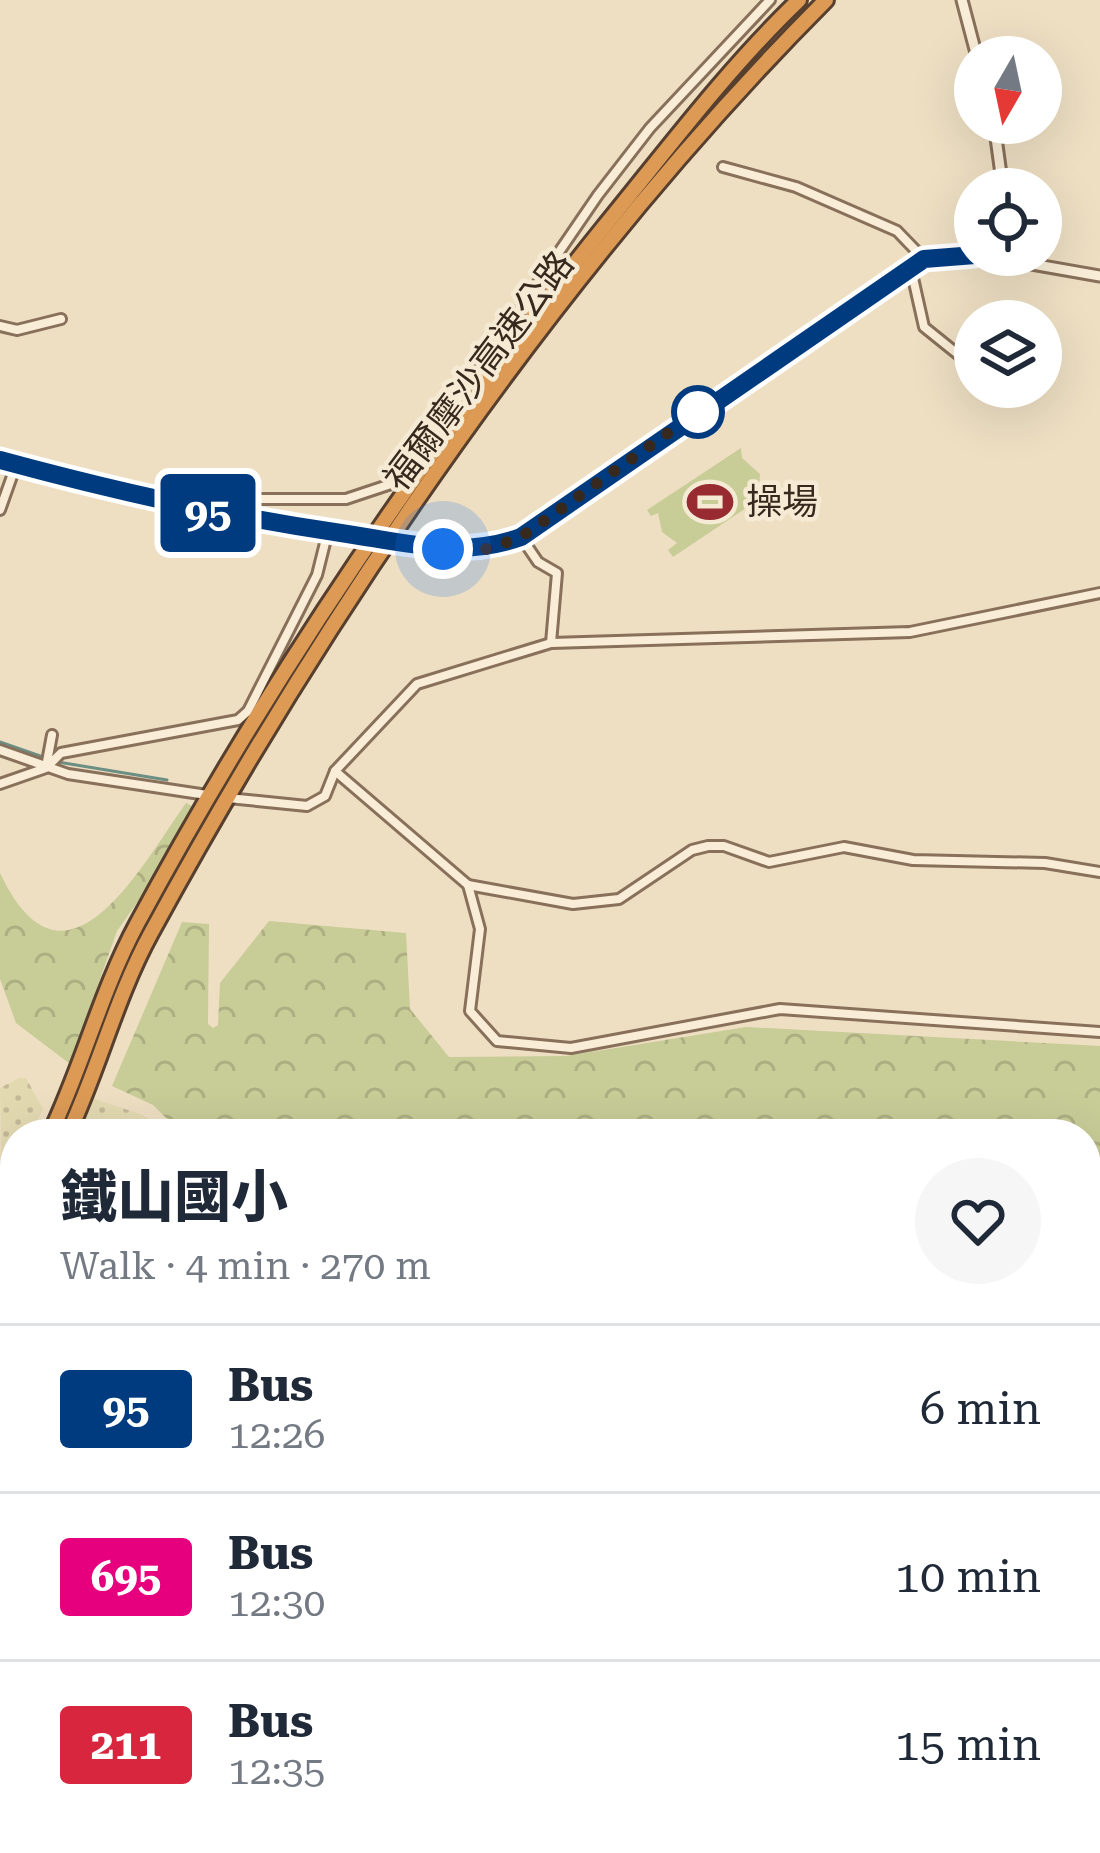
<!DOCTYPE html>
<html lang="en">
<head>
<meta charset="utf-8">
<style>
	:root { --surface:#fff; --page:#f6f6f7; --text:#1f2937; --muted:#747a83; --line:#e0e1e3 }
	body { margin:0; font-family:"Roboto Serif","Noto Sans TC",serif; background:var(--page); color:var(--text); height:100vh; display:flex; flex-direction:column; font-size:45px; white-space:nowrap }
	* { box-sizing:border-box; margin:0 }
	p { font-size:39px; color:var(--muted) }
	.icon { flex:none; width:66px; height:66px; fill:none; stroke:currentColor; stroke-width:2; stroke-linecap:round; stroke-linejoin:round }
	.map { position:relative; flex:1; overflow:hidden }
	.drawer { position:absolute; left:0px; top:1119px; width:1101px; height:735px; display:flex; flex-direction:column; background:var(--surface); border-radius:48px 48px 0 0; box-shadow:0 12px 48px #0002 }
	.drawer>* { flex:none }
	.badge { padding:0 24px; border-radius:9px; font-size:42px; line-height:78px }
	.needle { width:78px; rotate:189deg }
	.controls { position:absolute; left:954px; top:36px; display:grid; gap:24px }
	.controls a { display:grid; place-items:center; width:108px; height:108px; border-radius:50%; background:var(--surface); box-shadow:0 12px 48px #0002; font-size:60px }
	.you { position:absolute; width:60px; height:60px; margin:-30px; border:9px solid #fff; border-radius:50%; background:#1a73e8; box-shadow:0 0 0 18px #1a73e833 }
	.map>.badge { position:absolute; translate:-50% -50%; box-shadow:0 0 0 6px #fff }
	.round { display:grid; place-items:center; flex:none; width:126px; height:126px; border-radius:63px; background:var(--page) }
	.overview { display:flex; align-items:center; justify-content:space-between; height:204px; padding:0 60px }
	h1 { font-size:57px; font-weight:800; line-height:90px }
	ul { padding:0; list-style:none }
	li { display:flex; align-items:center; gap:36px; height:168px; padding:0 60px; border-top:3px solid var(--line) }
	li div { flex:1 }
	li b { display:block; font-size:45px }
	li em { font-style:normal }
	li .badge { min-width:132px; font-weight:700; text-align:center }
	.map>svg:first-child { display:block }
</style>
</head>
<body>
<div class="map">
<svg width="1100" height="1853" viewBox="0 0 1100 1853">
	<defs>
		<pattern id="farmland-dots" width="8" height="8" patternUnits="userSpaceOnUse" patternTransform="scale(3)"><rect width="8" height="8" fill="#e3d9b1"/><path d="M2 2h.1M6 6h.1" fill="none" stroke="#c4ba98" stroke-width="1.8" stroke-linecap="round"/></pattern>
		<pattern id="grass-dots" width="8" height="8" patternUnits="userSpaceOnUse" patternTransform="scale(3)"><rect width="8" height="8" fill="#c8cc97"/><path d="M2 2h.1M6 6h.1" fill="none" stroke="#adaf82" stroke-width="1.8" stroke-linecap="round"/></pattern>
		<pattern id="forest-crowns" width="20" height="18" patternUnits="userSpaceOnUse" patternTransform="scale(3)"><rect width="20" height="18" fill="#c8cc97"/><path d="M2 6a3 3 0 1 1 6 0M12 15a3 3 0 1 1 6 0" fill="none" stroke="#adaf82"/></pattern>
	</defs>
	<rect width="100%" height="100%" fill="#eedfc3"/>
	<!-- farmland -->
	<g fill="url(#farmland-dots)">
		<path d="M19,1078h7l17,31 -12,25h-16v30l-13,25 -2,-101z"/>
		<path d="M89,1097l54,18 25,19h-98z"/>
		<path d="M0,1675l15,14v150h117l-1,6 6,4 7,-10h126l-13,14h-257z"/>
		<path d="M296,1839h121l17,14h-129z"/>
	</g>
	<!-- grass -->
	<path fill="url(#grass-dots)" d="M1086,1299l14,2v87l-14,15z"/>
	<!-- forest -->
	<g fill="url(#forest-crowns)">
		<path d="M186,803l8,4 -12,32 -65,92 -47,133 -54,-41 -16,-44v-106c65,138 141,-7 186,-70z"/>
		<path d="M269,921l137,12 4,76 39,48 117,-1 180,-29 354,19v245l-14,-2v-155h-904l-29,-29 -41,-19 70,-164 27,2 -1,100 5,4 5,-3 2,-42z"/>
		<path d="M1100,1487v79l-4,-4 -10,7v-80z"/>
		<path d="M1100,1771v82h-107l16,-14h77v-55z"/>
		<path d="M557,1839h312l-12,14h-286z"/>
	</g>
	<!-- park -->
	<path fill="#c8cc97" d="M741,448l1,10 18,16 -2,26 -85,57 -5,-7 9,-7 -15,-11 -4,-19 -7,3 -4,-6z"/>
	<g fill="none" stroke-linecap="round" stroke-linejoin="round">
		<!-- stream -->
		<g stroke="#6c8f84" stroke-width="3">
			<path d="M0,742l43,15"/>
			<path d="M58,762l109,18"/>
			<path d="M485,1839l17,14"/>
		</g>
		<!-- minor casing -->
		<g stroke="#88705a" stroke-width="14">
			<g id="minor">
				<path d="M723,167l73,20 101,44 27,28"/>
				<path d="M911,269l13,58 41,33 5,16"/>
				<path d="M0,326l17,4 44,-11"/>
				<path d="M0,510l16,-45"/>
				<path d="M239,517l10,-15 10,-3h87l57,-19 195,-285 52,-67 120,-128"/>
				<path d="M521,537l17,25 19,11 -6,70"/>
				<path d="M0,750l68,24 139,21"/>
				<path d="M46,767l6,-32"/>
				<path d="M335,771l133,114 12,44 -10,82 27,30 74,7 209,-39 320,23"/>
				<path d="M0,784l46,-16 15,-15 177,-33 10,-9 69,-136 11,-44"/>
				<path d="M228,798l79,8 18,-10 10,-25 82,-87 134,-41 359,-11 190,-39"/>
				<path d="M468,885l105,19 46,-5 73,-49 16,-4h16l45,16 75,-15 69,13 132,3 55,9"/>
				<path d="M1086,1483l14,-3"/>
				<path d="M1086,1579l14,-2"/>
				<path d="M0,1668l15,15"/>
				<path d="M1086,1676l14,-37"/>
				<path d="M275,1853l14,-14"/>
			</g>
		</g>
		<!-- tertiary casing -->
		<g stroke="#88705a" stroke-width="15">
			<g id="tertiary">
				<path d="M962,0l15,57"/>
				<path d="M994,123l9,66"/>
				<path d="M980,255l120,21"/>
				<path d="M0,460l147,41 181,30"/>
				<path d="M443,549h45l33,-12 347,-244 56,-34 51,-4"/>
				<path d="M1086,1768l14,-13"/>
				<path d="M971,1853l12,-14"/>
			</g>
		</g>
		<!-- motorway casing -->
		<g stroke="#563f2e" stroke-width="20">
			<g id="motorway">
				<path d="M50,1134c33,-69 51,-143 87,-210 133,-247 291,-478 466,-696 63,-77 124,-159 196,-228"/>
				<path d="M68,1134c31,-66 48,-137 83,-201 177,-326 413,-670 675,-933"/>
				<path d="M0,1241l15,-32"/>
				<path d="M0,1279l15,-32"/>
			</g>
		</g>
		<!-- minor -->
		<use href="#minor" stroke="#f9edd7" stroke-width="8"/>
		<!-- tertiary -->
		<use href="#tertiary" stroke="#f9edd7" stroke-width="9"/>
		<!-- motorway -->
		<use href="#motorway" stroke="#dc9a55" stroke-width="14"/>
		<!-- tertiary-bridge casing -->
		<g stroke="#88705a" stroke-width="15" stroke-linecap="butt">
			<path id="tertiary-bridge" d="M328,531l115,18"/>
		</g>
		<!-- tertiary-bridge -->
		<use href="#tertiary-bridge" stroke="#f9edd7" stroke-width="9"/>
	</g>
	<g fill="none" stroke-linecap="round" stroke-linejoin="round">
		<!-- line casing -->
		<g stroke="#fff" stroke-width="27">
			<path id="line" d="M0,460c114,31 224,56 341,73 62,9 119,26 180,4l403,-278 51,-4"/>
		</g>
		<!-- line -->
		<use href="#line" stroke="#003b80" stroke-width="18"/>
		<!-- walk -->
		<path stroke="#38291e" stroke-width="12" stroke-dasharray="0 21.6" d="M443,549h45l33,-12 188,-133 -11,8"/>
	</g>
	<!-- icons -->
	<defs>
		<g id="stadium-bare" transform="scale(3.6)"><path d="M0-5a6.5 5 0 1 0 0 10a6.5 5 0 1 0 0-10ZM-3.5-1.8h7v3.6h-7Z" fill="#972b31" stroke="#f5ead3" stroke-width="2.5" paint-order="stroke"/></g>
	</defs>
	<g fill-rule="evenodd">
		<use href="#stadium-bare" x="710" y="502"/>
	</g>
	<!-- markers -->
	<circle fill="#fff" stroke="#003b80" stroke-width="6" cx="698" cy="412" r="24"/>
	<g text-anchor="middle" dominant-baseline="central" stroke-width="9" stroke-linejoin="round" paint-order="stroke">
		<!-- street labels -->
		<g font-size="36" fill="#38291e" stroke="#f5ead3">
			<text transform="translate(479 371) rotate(-53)">福爾摩沙高速公路</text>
		</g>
		<!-- poi labels -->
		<g font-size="36" fill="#38291e" stroke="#f5ead3" text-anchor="start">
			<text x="746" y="502">操場</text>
		</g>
	</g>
</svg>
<div class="controls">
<a><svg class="needle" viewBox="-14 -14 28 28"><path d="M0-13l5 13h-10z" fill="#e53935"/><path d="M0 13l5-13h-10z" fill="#747a83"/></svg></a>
<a><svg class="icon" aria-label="locate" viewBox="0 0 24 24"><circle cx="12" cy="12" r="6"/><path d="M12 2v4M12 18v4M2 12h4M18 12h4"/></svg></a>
<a><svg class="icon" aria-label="layers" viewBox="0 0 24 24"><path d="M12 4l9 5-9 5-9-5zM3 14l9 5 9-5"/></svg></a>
</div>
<div class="you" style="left:443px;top:549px"></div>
<b class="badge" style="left:208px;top:513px;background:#003b80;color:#fff">95</b>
<section class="drawer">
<div class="overview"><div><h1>鐵山國小</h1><p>Walk · 4 min · 270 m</p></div><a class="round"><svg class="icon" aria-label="heart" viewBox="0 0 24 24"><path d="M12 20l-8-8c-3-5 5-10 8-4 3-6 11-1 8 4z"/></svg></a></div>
<ul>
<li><span class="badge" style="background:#003b80;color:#fff">95</span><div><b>Bus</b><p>12:26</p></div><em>6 min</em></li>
<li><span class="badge" style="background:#e6007e;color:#fff">695</span><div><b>Bus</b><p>12:30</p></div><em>10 min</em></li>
<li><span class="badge" style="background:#d7263d;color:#fff">211</span><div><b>Bus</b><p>12:35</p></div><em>15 min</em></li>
</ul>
</section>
</div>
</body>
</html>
